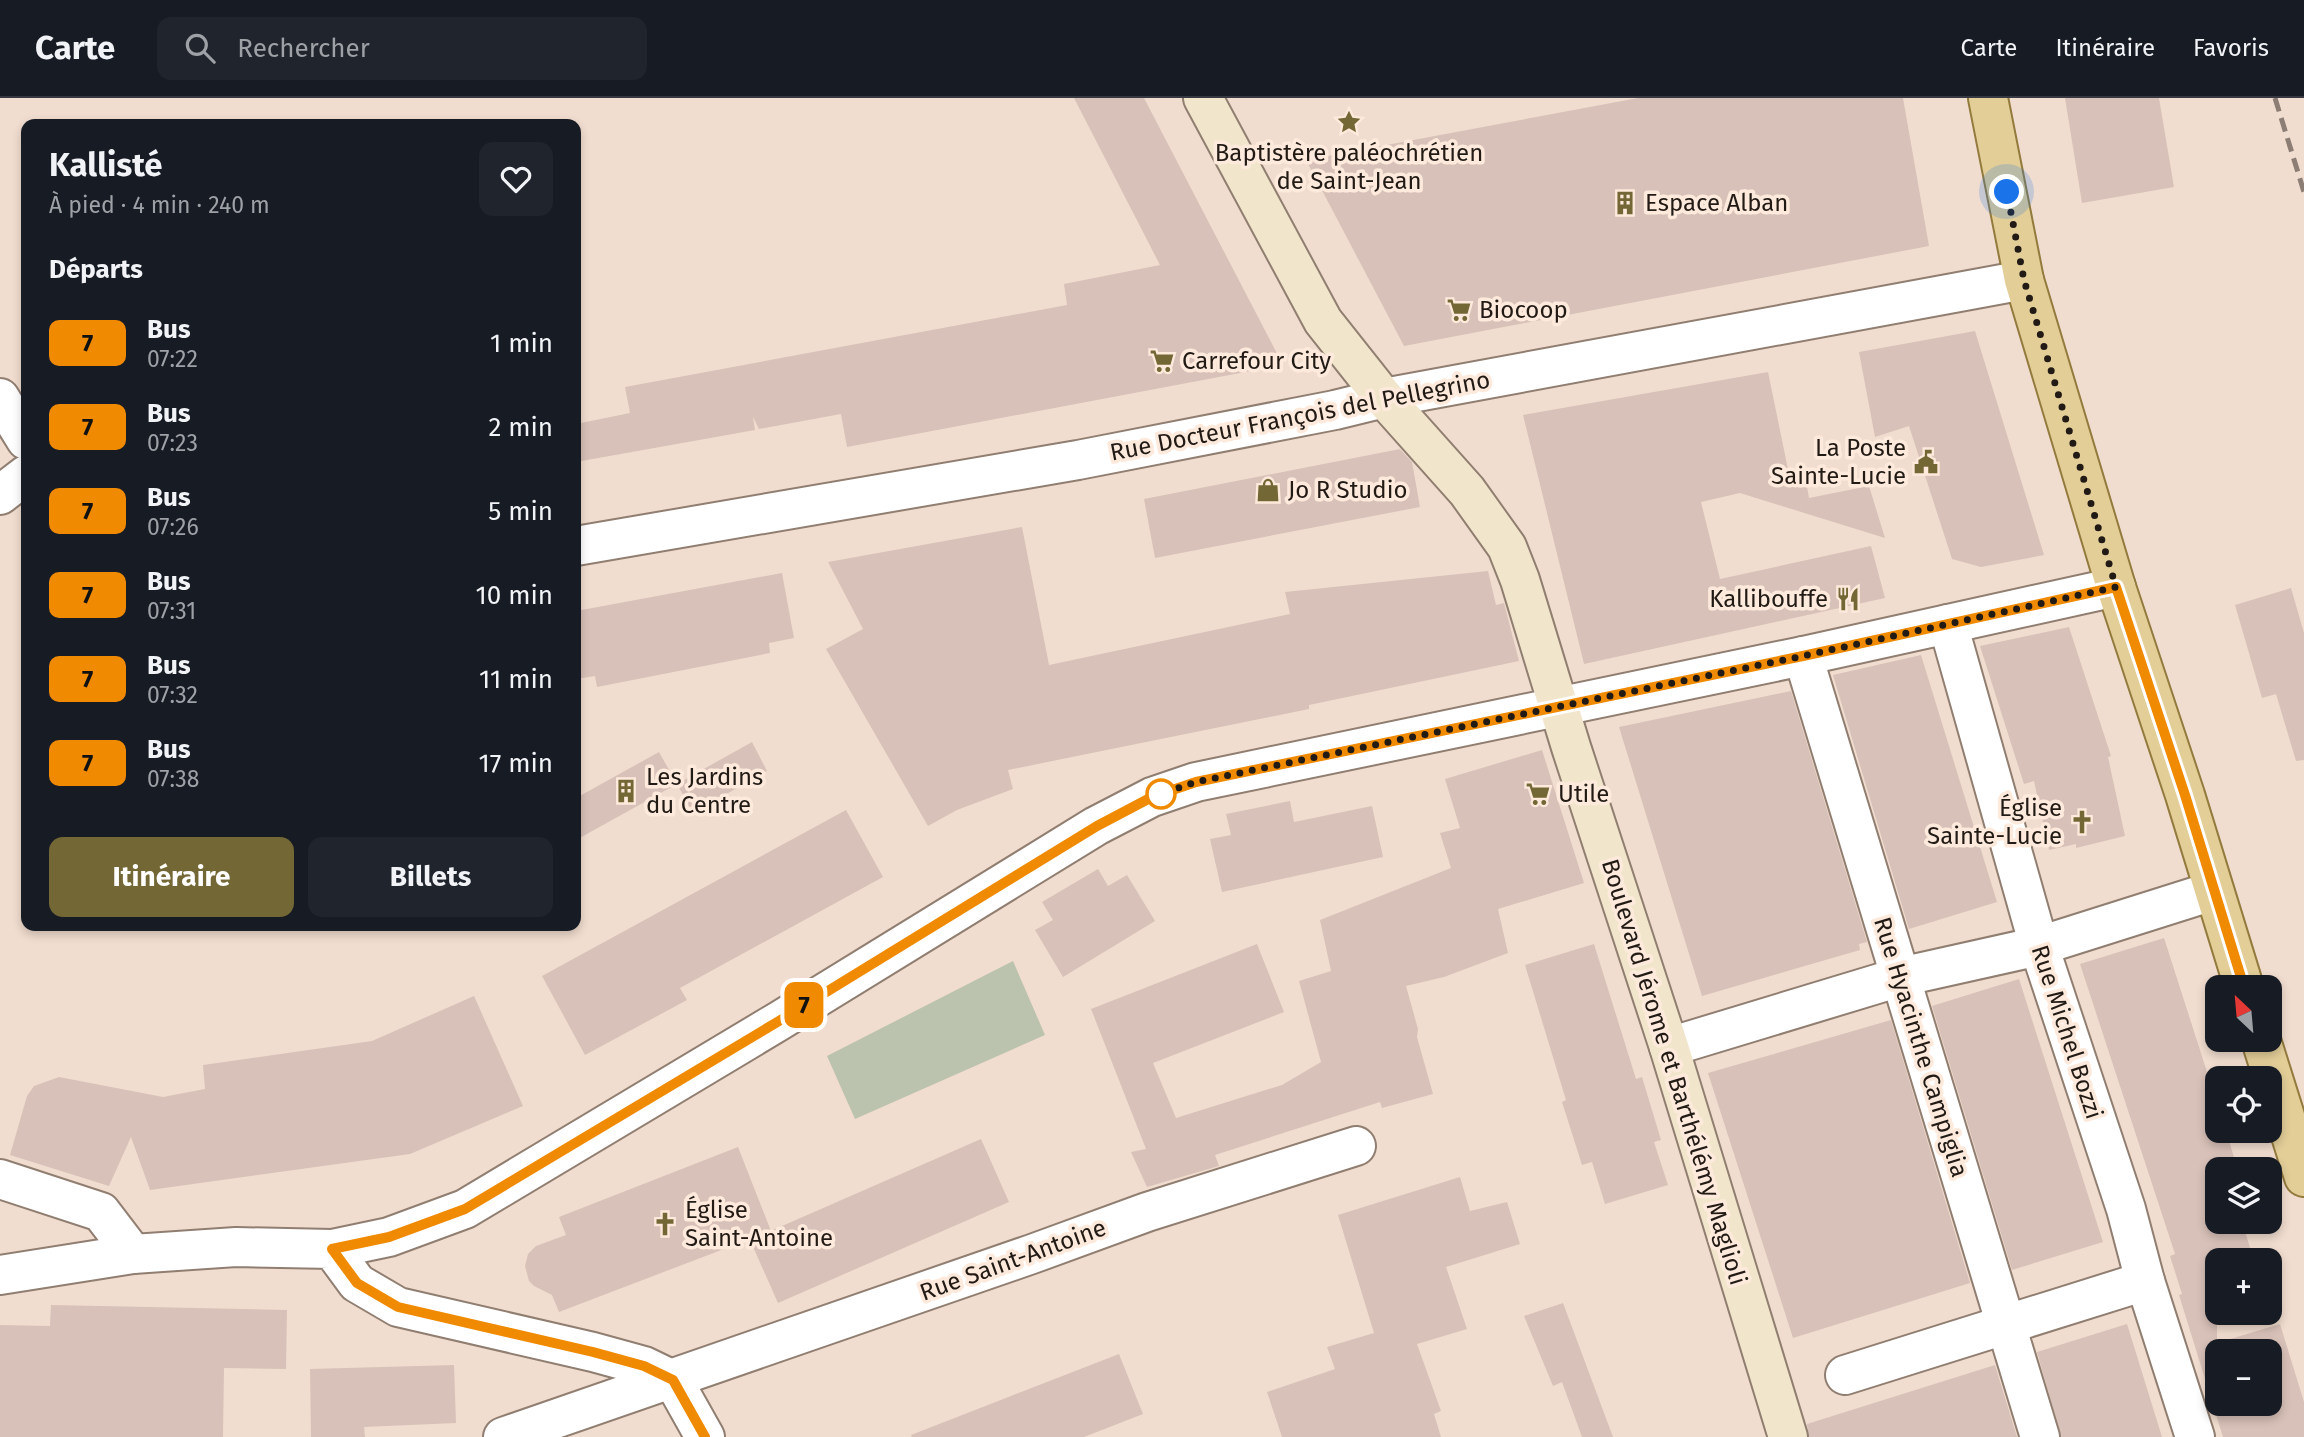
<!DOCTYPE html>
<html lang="fr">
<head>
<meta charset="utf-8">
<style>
	:root { --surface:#171b24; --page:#20242c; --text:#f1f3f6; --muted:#9ea1a6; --line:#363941; --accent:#736835 }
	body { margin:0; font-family:"Fira Sans",sans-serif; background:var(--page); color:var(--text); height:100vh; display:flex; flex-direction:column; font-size:26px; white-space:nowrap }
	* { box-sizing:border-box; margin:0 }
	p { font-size:23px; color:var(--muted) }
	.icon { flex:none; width:38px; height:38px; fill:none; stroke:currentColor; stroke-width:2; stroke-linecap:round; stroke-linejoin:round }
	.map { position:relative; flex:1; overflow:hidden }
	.panel { position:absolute; left:21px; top:21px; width:560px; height:812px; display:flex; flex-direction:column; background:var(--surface); border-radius:14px; box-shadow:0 4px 10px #0003 }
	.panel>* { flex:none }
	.badge { padding:0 14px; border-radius:10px; font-size:24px; line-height:46px }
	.needle { width:46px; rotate:334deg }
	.fabs { position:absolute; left:2205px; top:877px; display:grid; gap:14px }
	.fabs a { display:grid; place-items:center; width:77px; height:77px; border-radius:14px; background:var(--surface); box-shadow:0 4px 10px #0003; font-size:35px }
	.you { position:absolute; width:35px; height:35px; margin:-18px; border:5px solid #fff; border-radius:50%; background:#1a73e8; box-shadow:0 0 0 10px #1a73e833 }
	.map>.badge { position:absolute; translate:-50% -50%; box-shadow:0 0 0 4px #fff }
	h2 { padding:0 28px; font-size:26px; line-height:63px }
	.round { display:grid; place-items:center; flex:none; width:74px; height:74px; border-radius:14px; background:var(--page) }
	.summary { display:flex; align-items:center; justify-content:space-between; height:119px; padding:0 28px }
	h1 { font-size:33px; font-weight:700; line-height:52px }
	.action { display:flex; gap:14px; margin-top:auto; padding:14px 28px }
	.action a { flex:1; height:80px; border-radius:14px; background:var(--accent); color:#fff; font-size:28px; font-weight:700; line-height:80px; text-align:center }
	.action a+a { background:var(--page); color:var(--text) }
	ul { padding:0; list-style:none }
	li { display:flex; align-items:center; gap:21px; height:84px; padding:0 28px }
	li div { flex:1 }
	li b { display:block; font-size:26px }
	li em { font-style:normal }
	li .badge { min-width:77px; font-weight:700; text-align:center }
	header { display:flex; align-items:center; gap:42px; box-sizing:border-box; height:98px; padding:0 35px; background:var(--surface); border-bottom:2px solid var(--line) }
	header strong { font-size:33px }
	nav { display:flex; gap:38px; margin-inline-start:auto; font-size:24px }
	.search { width:490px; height:63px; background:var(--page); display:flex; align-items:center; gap:18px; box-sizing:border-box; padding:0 24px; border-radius:14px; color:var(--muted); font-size:26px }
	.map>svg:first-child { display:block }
</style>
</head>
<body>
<header>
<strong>Carte</strong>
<div class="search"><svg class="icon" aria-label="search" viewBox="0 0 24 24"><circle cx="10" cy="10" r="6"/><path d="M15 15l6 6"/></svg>Rechercher</div>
<nav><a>Carte</a><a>Itinéraire</a><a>Favoris</a></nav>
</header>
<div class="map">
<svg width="2304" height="1339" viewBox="0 0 2304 1339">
	<rect width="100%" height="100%" fill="#f1ddcf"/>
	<!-- green -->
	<path fill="#bbc3ae" d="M1013,863l32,74 -190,84 -28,-63z"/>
	<!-- building -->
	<g fill="#d8c1b8" fill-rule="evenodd">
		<path d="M1074,0h70l139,267 -436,82 -6,-33 -82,15 -6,-12 2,13 -179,32v-38l54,-11 -5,-26 442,-82 -3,-21 96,-19z"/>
		<path d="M1638,0h265l26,148 -525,100 -98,-186z"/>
		<path d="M2065,0h94l15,89 -92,16z"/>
		<path d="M1975,233l69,224 -63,12 -29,-8 -43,-133 -34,11 -16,-85z"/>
		<path d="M1768,274l22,107 15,-4 4,23 60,-12 16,52 -145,-45 -39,9 19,77 151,-33 14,52 -301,66 -61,-249z"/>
		<path d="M1400,351l12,13 8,45 -265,51 -11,-59z"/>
		<path d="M1022,429l27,138 241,-51 -5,-22 203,-21 8,34 8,-2 15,58 -210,44v4l-301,61 5,19 -56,21 -29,16 -102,-177 37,-20 -35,-67z"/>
		<path d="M782,475l12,65 -25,5 1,10 -173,34 -2,-11 -19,3v-68z"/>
		<path d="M2291,490l13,45v127l-8,1 -20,-67 -14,4 -27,-93z"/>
		<path d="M2069,529l42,129 -3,1 17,79 -49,12v-4l-27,6 -15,-69 -10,3 -44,-138z"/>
		<path d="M1921,557l76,247 -88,27 -76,-254z"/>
		<path d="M1791,593l76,251 -8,2 1,6 -158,46 -83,-269z"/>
		<path d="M752,644l15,29 -74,42 -16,-29z"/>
		<path d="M1542,652l42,133 -86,26 10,44 -64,24 -38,9 12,43 -1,8 16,57 -51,14 -2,-6 -165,53 4,11 -72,21 -16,-35 15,-3 -55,-140 166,-65 27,68 -131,51 23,55 106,-33 39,-23 -22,-81 32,-10 -11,-51 131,-52 -11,-35 20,-5 -15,-49z"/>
		<path d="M659,654l18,32 -101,56v-42z"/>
		<path d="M1290,703l4,21 78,-16 11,51 -161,35 -12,-53 21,-4 -5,-21z"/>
		<path d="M846,712l37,67 -203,111 7,12 -102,55 -43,-79z"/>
		<path d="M1098,771l10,17 19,-11 28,46 -92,56 -28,-47 18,-10 -11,-18z"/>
		<path d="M2164,840l53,165v27h9l9,31 -18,5v56h25l12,38h-37v83l63,-19 24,78v35h-81l-44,-142 3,-1 -12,-38 5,-2 -95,-290zM2217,1253h53v53h-53z"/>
		<path d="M1594,846l42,135 6,-2 19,63 -7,2 14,43 -63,19 -13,-42 -10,3 -20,-63 4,-2 -41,-135z"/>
		<path d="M2019,881l84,263 -91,28 -80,-264z"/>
		<path d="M474,898l49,110 -113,48 -260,36 -19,-53 -22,49 -99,-31 17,-59 7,-10 25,-9 104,20 42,-8 -2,-24 169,-24z"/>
		<path d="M1891,922l79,263 -177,55 -85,-265z"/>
		<path d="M981,1041l28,63 -231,101 -28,-63z"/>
		<path d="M738,1049l33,84 -212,81 -7,-17 -18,-9 -5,-5 -4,-15 3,-12 8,-8 30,-11 -7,-18z"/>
		<path d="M1460,1079l10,34 37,-9 13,42 -74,23 21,62 -50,15 24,67 -7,3 7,23h-159l-15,-45 68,-23 -8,-22 47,-14 -36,-118z"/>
		<path d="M1563,1205l50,134h-31l-20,-55 -9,4 -29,-70z"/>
		<path d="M51,1207l236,5 -1,59 -62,-1 -1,69h-223v-112l50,1z"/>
		<path d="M2127,1226l35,113h-101l-24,-85z"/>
		<path d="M1119,1256l24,60 -59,23h-172l-1,-2z"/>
		<path d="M454,1267l2,58 -92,4 1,10h-54l-1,-68z"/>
		<path d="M1995,1267l22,72h-208l-2,-13z"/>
	</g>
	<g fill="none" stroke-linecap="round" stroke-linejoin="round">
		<!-- minor casing -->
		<g stroke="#907e71" stroke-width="42">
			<g id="minor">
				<path d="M0,300l26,42"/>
				<path d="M0,397l26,-20"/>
				<path d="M576,448l502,-86 257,-50 49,-12 640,-118"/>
				<path d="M1948,526l91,322 87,263 19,72 50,156"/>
				<path d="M1803,558l237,781"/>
				<path d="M1669,949l231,-70 139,-31 174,-55"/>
				<path d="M0,1081l101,33 32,42"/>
				<path d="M332,1151l57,-12 76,-28 314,-188 317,-195 56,-29 44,-15 607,-126 313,-69"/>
				<path d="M1845,1277l300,-94"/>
				<path d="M503,1339l529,-183 115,-42 209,-66"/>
			</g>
		</g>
		<!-- tertiary casing -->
		<g stroke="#907e71" stroke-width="42">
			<path id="tertiary" d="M0,1177l133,-21 103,-7 96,2 25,34 41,24 195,45 51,14 29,14 32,57"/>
		</g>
		<!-- secondary casing -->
		<g stroke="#907e71" stroke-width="42">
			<path id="secondary" d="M1203,0l120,223 61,77 83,93 40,56 13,33 51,167 98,300 119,390"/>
		</g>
		<!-- primary casing -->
		<g stroke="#937a3d" stroke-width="42">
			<g id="primary">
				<path d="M1988,0l36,182 92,307 69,208 59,192"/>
				<path d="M2261,942l43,137"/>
			</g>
		</g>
		<!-- minor -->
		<use href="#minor" stroke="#fff" stroke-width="38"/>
		<!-- tertiary -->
		<use href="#tertiary" stroke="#fff" stroke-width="38"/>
		<!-- secondary -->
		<use href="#secondary" stroke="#f1e6cb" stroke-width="38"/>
		<!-- primary -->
		<use href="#primary" stroke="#e3ce98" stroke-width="38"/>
		<!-- rail -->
		<path stroke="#8c7e75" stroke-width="5" stroke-dasharray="14 7" stroke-linecap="butt" d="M2275,0l29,94"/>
	</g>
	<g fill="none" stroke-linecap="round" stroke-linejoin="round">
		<!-- line casing -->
		<g stroke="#fff" stroke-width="16">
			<path id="line" d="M705,1339l-32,-57 -29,-14 -51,-14 -195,-45 -41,-24 -25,-34 57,-12 76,-28 314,-188 318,-195 55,-29 44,-15 607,-126 313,-69 69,208 59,192"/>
		</g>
		<!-- line -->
		<use href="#line" stroke="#f08a00" stroke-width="10"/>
		<!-- walk -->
		<path stroke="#211a15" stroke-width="7" stroke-dasharray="0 12.6" d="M1161,696l-9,3 44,-15 607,-126 313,-69 -92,-307 -17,-88"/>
	</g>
	<!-- icons -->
	<defs>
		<g id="sight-bare" transform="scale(1.89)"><path d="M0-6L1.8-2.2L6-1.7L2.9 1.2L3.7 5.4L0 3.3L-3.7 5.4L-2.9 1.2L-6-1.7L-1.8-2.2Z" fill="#736835" stroke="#feeadc" stroke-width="2.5" paint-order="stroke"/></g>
		<g id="building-bare" transform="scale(1.89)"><path d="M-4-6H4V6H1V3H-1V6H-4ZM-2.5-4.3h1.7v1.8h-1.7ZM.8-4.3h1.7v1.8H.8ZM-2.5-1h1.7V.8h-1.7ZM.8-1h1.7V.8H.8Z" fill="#736835" stroke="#feeadc" stroke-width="2.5" paint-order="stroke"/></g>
		<g id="supermarket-bare" transform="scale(1.89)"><path d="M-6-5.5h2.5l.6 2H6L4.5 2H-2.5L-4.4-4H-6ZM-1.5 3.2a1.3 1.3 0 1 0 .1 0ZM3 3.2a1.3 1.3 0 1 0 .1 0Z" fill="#736835" stroke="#feeadc" stroke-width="2.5" paint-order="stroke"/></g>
		<g id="civic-bare" transform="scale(1.89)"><path d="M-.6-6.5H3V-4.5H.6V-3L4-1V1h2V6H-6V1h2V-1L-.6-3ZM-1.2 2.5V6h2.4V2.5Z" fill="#736835" stroke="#feeadc" stroke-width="2.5" paint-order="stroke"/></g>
		<g id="shop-bare" transform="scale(1.89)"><path d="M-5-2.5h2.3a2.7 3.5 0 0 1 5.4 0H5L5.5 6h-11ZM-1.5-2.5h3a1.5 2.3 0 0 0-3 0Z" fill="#736835" stroke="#feeadc" stroke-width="2.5" paint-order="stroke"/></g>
		<g id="restaurant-bare" transform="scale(1.89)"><path d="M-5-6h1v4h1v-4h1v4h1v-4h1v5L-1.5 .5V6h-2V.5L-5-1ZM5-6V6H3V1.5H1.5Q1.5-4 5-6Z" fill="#736835" stroke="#feeadc" stroke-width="2.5" paint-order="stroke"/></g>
		<g id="church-bare" transform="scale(1.89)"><path d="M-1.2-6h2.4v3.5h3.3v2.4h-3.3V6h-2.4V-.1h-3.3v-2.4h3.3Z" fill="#736835" stroke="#feeadc" stroke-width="2.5" paint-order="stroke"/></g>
	</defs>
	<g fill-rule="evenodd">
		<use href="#sight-bare" x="1349" y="24"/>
		<use href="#building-bare" x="1625" y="105"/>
		<use href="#supermarket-bare" x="1459" y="212"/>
		<use href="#supermarket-bare" x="1162" y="263"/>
		<use href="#civic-bare" x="1926" y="364"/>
		<use href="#shop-bare" x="1268" y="392"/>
		<use href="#restaurant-bare" x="1848" y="501"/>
		<use href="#building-bare" x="626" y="693"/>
		<use href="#supermarket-bare" x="1538" y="696"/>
		<use href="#church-bare" x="2082" y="724"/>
		<use href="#church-bare" x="665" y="1126"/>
	</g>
	<!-- markers -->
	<circle fill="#fff" stroke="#f08a00" stroke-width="3.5" cx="1161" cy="696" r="14"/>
	<g text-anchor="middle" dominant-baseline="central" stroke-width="7" stroke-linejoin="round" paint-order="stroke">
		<!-- poi labels -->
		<g font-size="24" fill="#211a15" stroke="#feeadc" text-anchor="start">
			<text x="1349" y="55" text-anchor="middle">Baptistère paléochrétien<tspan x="1349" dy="28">de Saint-Jean</tspan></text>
			<text x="1645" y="105">Espace Alban</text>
			<text x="1479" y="212">Biocoop</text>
			<text x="1182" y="263">Carrefour City</text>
			<text x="1906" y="350" text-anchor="end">La Poste<tspan x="1906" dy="28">Sainte-Lucie</tspan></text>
			<text x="1288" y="392">Jo R Studio</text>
			<text x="1828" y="501" text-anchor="end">Kallibouffe</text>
			<text x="646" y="679">Les Jardins<tspan x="646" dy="28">du Centre</tspan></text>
			<text x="1558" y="696">Utile</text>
			<text x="2062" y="710" text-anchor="end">Église<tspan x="2062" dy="28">Sainte-Lucie</tspan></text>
			<text x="685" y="1112">Église<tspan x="685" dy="28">Saint-Antoine</tspan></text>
		</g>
		<!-- street labels -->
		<g font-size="24" fill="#211a15" stroke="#feeadc">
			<text transform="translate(1300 318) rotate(-11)">Rue Docteur François del Pellegrino</text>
			<text transform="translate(2067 934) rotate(72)">Rue Michel Bozzi</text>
			<text transform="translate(1921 949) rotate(73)">Rue Hyacinthe Campiglia</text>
			<text transform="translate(1674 974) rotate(73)">Boulevard Jérome et Barthélémy Maglioli</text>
			<text transform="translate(1013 1162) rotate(-20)">Rue Saint-Antoine</text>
		</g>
	</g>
</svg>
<div class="fabs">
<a><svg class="needle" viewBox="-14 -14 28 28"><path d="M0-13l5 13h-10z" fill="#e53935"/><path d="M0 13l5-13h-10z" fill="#9ea1a6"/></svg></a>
<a><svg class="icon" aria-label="locate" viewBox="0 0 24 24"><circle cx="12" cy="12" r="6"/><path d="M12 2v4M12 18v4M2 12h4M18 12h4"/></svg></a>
<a><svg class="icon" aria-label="layers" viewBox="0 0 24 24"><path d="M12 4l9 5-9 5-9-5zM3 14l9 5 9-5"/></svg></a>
<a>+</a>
<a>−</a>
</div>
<div class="you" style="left:2007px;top:94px"></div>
<b class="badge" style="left:804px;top:907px;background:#f08a00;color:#111">7</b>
<section class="panel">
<div class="summary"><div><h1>Kallisté</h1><p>À pied · 4 min · 240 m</p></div><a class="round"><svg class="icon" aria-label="heart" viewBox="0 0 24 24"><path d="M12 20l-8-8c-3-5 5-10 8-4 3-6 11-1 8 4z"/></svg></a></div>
<h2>Départs</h2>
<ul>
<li><span class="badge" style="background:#f08a00;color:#111">7</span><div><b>Bus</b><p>07:22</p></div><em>1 min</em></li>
<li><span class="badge" style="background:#f08a00;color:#111">7</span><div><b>Bus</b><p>07:23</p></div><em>2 min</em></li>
<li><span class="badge" style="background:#f08a00;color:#111">7</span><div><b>Bus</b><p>07:26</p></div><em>5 min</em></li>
<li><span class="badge" style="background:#f08a00;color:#111">7</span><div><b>Bus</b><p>07:31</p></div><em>10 min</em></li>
<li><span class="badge" style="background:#f08a00;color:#111">7</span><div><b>Bus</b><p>07:32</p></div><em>11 min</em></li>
<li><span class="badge" style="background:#f08a00;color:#111">7</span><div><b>Bus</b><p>07:38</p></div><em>17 min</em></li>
</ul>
<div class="action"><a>Itinéraire</a><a>Billets</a></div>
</section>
</div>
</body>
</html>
